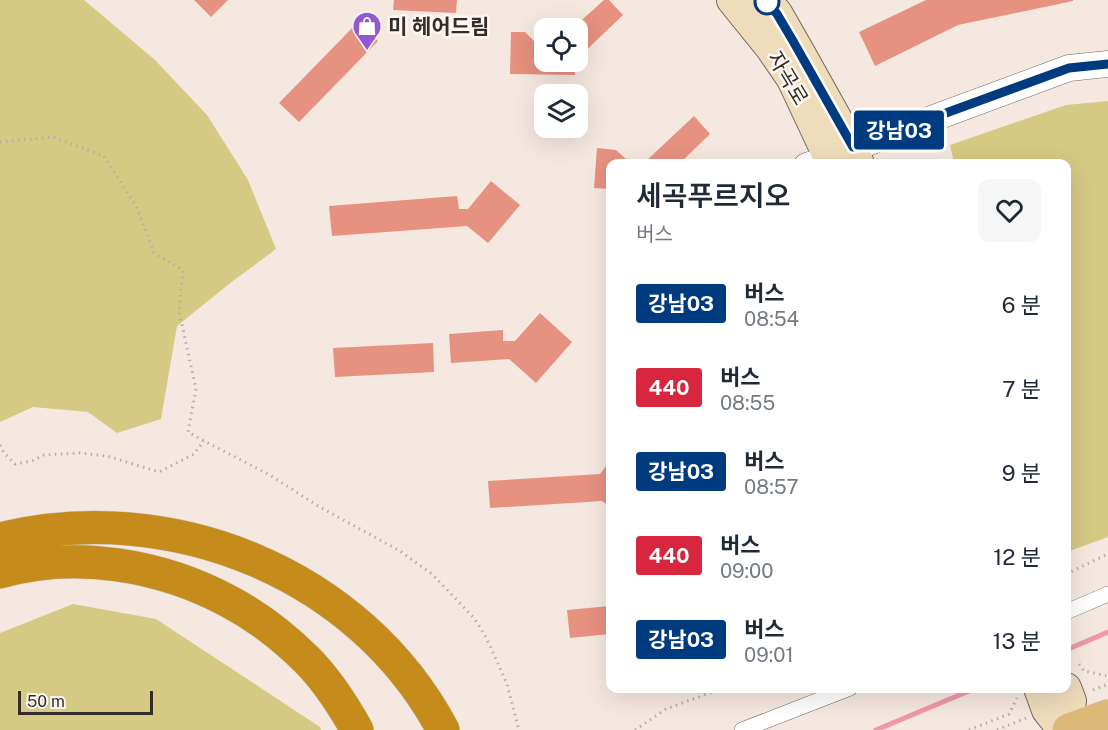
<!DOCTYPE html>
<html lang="ko">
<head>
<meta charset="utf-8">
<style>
	:root { --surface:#fff; --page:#f6f6f7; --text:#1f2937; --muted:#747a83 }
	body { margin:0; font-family:"Public Sans","Noto Sans KR",sans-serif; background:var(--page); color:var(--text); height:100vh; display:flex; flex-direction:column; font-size:22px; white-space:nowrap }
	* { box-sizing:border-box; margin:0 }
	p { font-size:20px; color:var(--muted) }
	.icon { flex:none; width:33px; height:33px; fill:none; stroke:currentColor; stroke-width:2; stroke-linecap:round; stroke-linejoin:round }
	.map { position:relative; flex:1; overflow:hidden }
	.panel { position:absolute; left:606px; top:159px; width:465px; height:534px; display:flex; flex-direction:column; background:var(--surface); border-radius:12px; box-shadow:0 6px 24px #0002 }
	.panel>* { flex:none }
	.badge { padding:0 12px; border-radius:4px; font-size:21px; line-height:39px }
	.buttons { position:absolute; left:534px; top:18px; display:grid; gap:12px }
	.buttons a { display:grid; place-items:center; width:54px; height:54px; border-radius:12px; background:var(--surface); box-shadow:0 6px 24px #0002; font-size:30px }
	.scale { position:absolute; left:18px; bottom:15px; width:135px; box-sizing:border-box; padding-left:6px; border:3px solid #322d2a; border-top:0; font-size:16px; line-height:21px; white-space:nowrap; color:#322d2a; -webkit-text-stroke:4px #fef6f1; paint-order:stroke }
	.map>.badge { position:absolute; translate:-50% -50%; box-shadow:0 0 0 3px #fff }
	.round { display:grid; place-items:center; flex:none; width:63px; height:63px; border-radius:12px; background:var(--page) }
	.head { display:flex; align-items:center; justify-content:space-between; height:102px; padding:0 30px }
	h1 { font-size:28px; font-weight:600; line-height:45px }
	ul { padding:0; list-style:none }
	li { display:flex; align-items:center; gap:18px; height:84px; padding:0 30px }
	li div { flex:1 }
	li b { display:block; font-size:22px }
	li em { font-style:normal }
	li .badge { min-width:66px; font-weight:700; text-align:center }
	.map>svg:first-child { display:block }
</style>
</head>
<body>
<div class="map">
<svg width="1108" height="730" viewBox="0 0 1108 730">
	<rect width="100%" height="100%" fill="#f5e8e0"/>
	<!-- green -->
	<g fill="#d5c984">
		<path d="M0,0h84l71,60 52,55 41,65 28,69 -47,35 -52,42 -16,93 -44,14 -29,-21 -55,-5 -33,15z"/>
		<path d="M1108,101v436l-41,15 -1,-388 -112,-1 -4,-18 116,-40z"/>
		<path d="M73,604l83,15 164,108 1,3h-321v-97z"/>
	</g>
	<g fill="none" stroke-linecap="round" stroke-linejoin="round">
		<!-- stream -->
		<g stroke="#f098a6" stroke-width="5">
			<path d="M1066,650l42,-18"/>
			<path d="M876,730l100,-42"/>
		</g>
	</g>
	<!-- building -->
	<g fill="#e79180">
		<path d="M194,0h34l-17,17z"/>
		<path d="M394,0h63l-1,13 -63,-3z"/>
		<path d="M604,0h5l14,15 -45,43v-30h-5z"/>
		<path d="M926,0h147v1l-115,24 -83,41 -16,-34z"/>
		<path d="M358,22l20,19 -79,81 -20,-19z"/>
		<path d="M511,32h14l12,12 7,-1v19h32l-1,13 -65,-1z"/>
		<path d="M694,116l16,18 -31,30h-69v25l-16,-1 3,-40 19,2 11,10 19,1z"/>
		<path d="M491,181l29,24 -32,38 -21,-17 -135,10 -3,-30 128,-10 2,13h9z"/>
		<path d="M540,313l32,29 -36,41 -27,-24 -58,4 -2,-29 54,-4v11h12z"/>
		<path d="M433,343l1,29 -99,5 -2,-29z"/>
		<path d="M610,461v46l-8,-6 -112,7 -2,-27 112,-7z"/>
		<path d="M610,606v28l-40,4 -3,-28z"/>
	</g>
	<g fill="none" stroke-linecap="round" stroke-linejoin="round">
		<!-- pedestrian casing -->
		<g stroke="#726760" stroke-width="16">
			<g id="pedestrian">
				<path d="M1066,612l42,-18"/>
				<path d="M742,730l108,-42"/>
			</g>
		</g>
		<!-- minor casing -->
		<g stroke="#726760" stroke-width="22">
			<path id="minor" d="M805,164l36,-12"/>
		</g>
		<!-- tertiary casing -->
		<g stroke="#726760" stroke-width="27">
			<path id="tertiary" d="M853,148l216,-80 39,-4"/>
		</g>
		<!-- secondary casing -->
		<g stroke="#726760" stroke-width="32">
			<g id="secondary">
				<path d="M732,0l38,47 22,32 40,85"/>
				<path d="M766,0l11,13 24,42 52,93 6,16"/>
				<path d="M1039,688l8,22 16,20"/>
				<path d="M1065,730l6,-29 -5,-13"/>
			</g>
		</g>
		<!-- primary casing -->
		<g stroke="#cac8c8" stroke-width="34">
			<path id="primary" d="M1069,730l39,-14"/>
		</g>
		<!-- motorway casing -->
		<g stroke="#cac8c8" stroke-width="34">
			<g id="motorway">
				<path d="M0,539c170,-42 360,34 443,191"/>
				<path d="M0,572c75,-22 162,-7 230,30 28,15 54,35 77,58 20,20 36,45 50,70"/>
			</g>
		</g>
		<!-- path -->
		<g stroke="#b7ada7" stroke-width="3" stroke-dasharray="1.5 4.5" stroke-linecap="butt">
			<path d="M0,142l53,-5 51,19 32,50 18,47 29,17 -4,41 17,78 -8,43 16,9 66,34 48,31 82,45 32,23 42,44 12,19 21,47 12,46"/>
			<path d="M0,445l4,8 11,11 17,-3 12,-6 36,-2 27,3 52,16 35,-18 10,-13"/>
			<path d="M1066,574l42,-20"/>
			<path d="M1079,664l5,7 24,5"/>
			<path d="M1093,690l15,-6"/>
			<path d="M635,730l31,-21 57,-21"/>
			<path d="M969,730l40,-16 8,-16"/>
			<path d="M997,730l29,-12"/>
		</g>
		<!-- pedestrian -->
		<use href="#pedestrian" stroke="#fff" stroke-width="15"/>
		<!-- minor -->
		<use href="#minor" stroke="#fff" stroke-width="21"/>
		<!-- tertiary -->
		<use href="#tertiary" stroke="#fff" stroke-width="26"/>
		<!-- secondary -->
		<use href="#secondary" stroke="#eedcbb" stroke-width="30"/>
		<!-- primary -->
		<use href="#primary" stroke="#dcb976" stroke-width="33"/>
		<!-- motorway -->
		<use href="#motorway" stroke="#c58b1b" stroke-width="33"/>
	</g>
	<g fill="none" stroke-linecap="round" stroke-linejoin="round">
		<!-- line casing -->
		<g stroke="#fff" stroke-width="14">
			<path id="line" d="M765,0l12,14 16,27 60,106 216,-79 39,-4"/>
		</g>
		<!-- line -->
		<use href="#line" stroke="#003b80" stroke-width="9"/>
	</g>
	<!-- icons -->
	<defs>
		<g id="shop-pin" transform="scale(1.5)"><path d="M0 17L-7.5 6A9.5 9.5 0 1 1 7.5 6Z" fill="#915ad3" stroke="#fef6f1"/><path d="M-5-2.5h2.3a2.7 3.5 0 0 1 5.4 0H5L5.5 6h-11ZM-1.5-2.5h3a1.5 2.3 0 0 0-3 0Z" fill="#fff"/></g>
	</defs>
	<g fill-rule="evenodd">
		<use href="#shop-pin" x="367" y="26"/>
	</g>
	<!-- markers -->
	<circle fill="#fff" stroke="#003b80" stroke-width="3" cx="767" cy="2" r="12"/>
	<g text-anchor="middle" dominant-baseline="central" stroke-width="5" stroke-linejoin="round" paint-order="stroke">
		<!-- poi labels -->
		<g font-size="21" font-weight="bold" fill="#322d2a" stroke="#fef6f1" text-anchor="start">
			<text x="388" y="26">미 헤어드림</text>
		</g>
		<!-- street labels -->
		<g font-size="21" fill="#322d2a" stroke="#fef6f1">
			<text transform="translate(788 78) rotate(59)">자곡로</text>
		</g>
	</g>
</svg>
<div class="buttons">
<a><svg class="icon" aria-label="locate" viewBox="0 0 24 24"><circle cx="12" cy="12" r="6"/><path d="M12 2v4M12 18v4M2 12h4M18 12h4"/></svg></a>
<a><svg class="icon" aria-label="layers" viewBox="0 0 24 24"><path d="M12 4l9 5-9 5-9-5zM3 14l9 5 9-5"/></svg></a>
</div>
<div class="scale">50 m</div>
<b class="badge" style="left:899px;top:130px;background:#003b80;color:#fff">강남03</b>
<section class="panel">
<div class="head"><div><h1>세곡푸르지오</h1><p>버스</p></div><a class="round"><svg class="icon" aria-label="heart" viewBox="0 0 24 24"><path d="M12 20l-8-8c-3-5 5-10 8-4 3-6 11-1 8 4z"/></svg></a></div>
<ul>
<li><span class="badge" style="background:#003b80;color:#fff">강남03</span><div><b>버스</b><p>08:54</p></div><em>6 분</em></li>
<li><span class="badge" style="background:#d7263d;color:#fff">440</span><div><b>버스</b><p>08:55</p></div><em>7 분</em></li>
<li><span class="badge" style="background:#003b80;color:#fff">강남03</span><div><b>버스</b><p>08:57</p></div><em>9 분</em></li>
<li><span class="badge" style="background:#d7263d;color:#fff">440</span><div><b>버스</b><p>09:00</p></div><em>12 분</em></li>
<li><span class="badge" style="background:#003b80;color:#fff">강남03</span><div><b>버스</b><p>09:01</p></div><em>13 분</em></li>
</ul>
</section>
</div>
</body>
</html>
